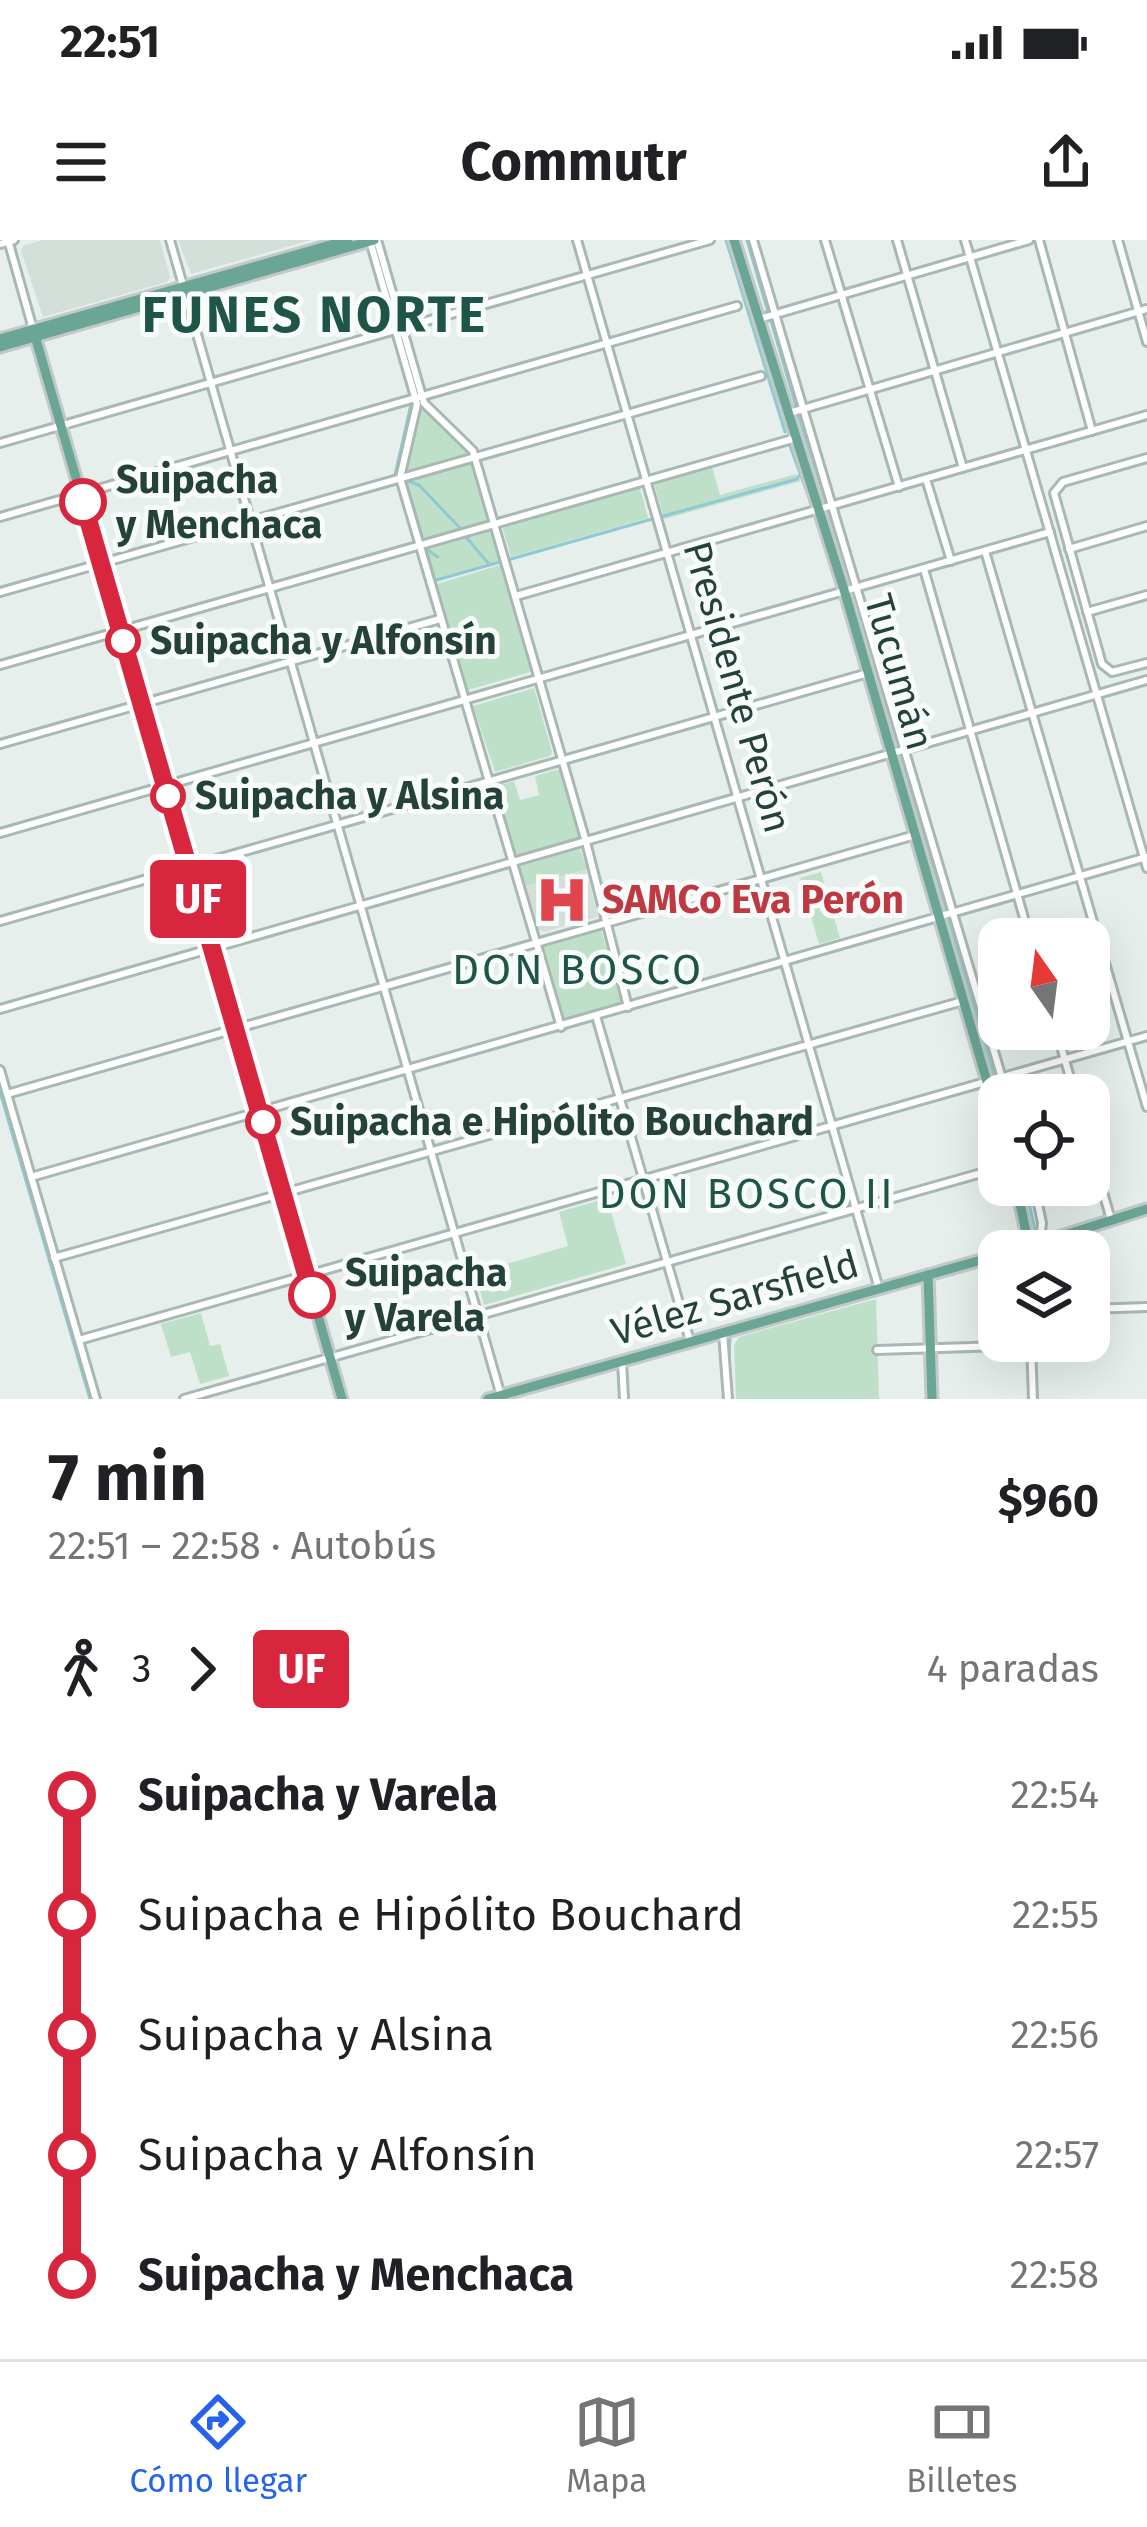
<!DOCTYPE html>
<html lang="es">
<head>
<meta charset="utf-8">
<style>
	:root { --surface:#fff; --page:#f6f6f6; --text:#202124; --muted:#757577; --line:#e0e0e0; --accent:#2563eb }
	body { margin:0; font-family:"Fira Sans",sans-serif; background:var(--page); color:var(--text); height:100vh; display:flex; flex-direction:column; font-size:45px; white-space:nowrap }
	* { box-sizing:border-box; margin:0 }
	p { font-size:39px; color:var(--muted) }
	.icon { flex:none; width:66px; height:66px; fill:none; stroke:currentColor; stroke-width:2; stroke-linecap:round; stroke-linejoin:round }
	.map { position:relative; height:1159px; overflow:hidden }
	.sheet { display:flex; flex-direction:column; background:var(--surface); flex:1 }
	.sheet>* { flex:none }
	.badge { padding:0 24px; border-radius:9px; font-size:42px; line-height:78px }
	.needle { width:78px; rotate:346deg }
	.fabs { position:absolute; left:978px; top:678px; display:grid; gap:24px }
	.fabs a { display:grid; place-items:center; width:132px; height:132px; border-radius:24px; background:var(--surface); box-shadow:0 12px 48px #0002; font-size:60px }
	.map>.badge { position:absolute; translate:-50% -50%; box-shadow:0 0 0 6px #fff }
	.legs { display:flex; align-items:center; gap:18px; height:132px; padding:0 48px; font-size:39px }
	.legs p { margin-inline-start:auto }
	.summary { display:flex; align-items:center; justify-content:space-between; height:204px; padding:0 48px }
	h1 { font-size:66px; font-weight:700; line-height:90px }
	ul { padding:0 48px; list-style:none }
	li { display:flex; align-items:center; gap:42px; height:120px; font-size:45px }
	li i { display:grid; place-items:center; width:18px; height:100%; margin:0 15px; background:currentColor }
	li i::after { content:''; width:30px; height:30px; margin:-15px; border:9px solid; border-radius:50%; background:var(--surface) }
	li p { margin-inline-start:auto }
	li:first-child i { background:linear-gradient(#0000 50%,currentColor 0) }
	li:last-child i { background:linear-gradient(currentColor 50%,#0000 0) }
	.status { display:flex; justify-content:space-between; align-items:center; height:84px; padding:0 60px; background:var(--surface); direction:ltr }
	.status svg { height:33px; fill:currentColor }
	header { display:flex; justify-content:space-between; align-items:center; height:156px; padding:0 48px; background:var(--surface); font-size:54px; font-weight:700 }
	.tab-bar { display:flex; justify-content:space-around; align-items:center; height:168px; border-top:3px solid var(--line); background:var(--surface); font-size:33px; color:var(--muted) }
	.tab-bar a { display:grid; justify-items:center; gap:6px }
	.tab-bar .selected { color:var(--accent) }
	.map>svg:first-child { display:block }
</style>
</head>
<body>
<div class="status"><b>22:51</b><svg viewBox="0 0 49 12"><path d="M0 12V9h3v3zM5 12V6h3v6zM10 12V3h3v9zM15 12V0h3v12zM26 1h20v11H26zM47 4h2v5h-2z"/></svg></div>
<header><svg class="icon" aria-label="menu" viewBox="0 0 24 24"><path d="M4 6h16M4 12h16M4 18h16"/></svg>Commutr<svg class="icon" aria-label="share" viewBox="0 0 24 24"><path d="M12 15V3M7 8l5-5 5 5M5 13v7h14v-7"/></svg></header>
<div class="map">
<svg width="1147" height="1159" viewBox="0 0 1147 1159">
	<rect width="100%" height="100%" fill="#e6efeb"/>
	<!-- built -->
	<g fill="#d4dfda">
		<path d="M42,0h118l10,37 -3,5 -124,35 -22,-66 2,-5z"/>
		<path d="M178,0h134l-121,34z"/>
		<path d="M586,629l12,48 -54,15 -6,-3 -12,-43z"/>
	</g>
	<!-- green -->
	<g fill="#bfe0c8">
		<path d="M421,165l46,43 2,8h6l31,105 -76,21 -30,-104z"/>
		<path d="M712,227l8,28 76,-21 5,7 -137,38 -10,-35z"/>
		<path d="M640,248l8,30 -137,39 -9,-31z"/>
		<path d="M500,325l31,107 -63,18 -31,-106z"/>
		<path d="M534,448l18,64 -2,4 -55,16 -22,-66z"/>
		<path d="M904,518l46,151 -1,3 -8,-4 -43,-147z"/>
		<path d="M560,529l21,70 -68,19 -19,-71 20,-6 6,19 19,-5 -4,-19z"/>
		<path d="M580,609l7,20 -65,18 -5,-21z"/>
		<path d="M821,632l19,66 -21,6 -19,-66z"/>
		<path d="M948,679l5,2 44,152 -3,5 -6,-8z"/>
		<path d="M601,690l21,72 -58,17 -22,-74z"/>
		<path d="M607,958l19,66 -142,41 -9,-32 93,-27 -9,-34z"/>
		<path d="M876,1059l3,100h-143l-2,-54 5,-8z"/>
		<path d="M201,1073l9,33 10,-2 9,32 -29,8 -10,-32 -19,5 -10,-33z"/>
	</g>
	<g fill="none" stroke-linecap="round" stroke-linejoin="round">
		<!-- stream -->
		<g stroke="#8ec9d4" stroke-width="3">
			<path d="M726,0l59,192"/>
			<path d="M747,0l21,72"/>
			<path d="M771,81l25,85"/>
			<path d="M799,177l27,85"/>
			<path d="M790,206l21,57"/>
			<path d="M395,235l16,-71"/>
			<path d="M405,240l14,5 40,42"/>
			<path d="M406,242l17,58"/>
			<path d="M829,275l20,69"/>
			<path d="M660,277l137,-38 4,-6"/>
			<path d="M466,297l22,26"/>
			<path d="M426,309l32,115"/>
			<path d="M426,309l12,8"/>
			<path d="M511,319l141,-40"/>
			<path d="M433,341l67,-19"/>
			<path d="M853,356l46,150"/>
			<path d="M902,519l45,152"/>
			<path d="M949,681l44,153"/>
			<path d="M996,845l3,10"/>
			<path d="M0,852l90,307"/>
			<path d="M1025,945l10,45"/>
			<path d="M935,1039l64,-18"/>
			<path d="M729,1121l1,-26"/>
		</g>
		<!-- minor casing -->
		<g stroke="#a8b8b2" stroke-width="12">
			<g id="minor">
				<path d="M8,0l25,89"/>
				<path d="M170,0l331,1156"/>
				<path d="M377,0l47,163 49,48 113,391 42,165"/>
				<path d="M577,0l302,1049"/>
				<path d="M753,0l254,855"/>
				<path d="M825,0l74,247"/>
				<path d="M897,0l66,228"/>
				<path d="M965,0l182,628"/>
				<path d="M1039,0l53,191"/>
				<path d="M1118,0l29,102"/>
				<path d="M370,1l47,163 -17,74 161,549"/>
				<path d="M0,4l14,-4"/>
				<path d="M759,79l270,-79"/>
				<path d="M789,173l358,-104"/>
				<path d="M0,203l710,-203"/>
				<path d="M1147,218l-84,24 -9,11 48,171 10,8 35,-9"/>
				<path d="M926,239l25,82"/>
				<path d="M0,277l737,-211"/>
				<path d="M1069,309l78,-23"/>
				<path d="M985,311l162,556"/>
				<path d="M924,329l106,370"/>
				<path d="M0,352l761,-216"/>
				<path d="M516,356l631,-181"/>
				<path d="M1087,372l60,-17"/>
				<path d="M0,425l796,-227"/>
				<path d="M0,504l440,-125"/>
				<path d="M0,593l1050,-301"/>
				<path d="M0,681l868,-248"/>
				<path d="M0,769l1147,-329"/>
				<path d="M596,776l94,325"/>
				<path d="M1056,789l19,66"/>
				<path d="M0,830l96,329"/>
				<path d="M7,854l908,-259"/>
				<path d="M1089,903l22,77"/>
				<path d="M31,937l1116,-320"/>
				<path d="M1034,945l8,38 -2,18"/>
				<path d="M54,1018l909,-257"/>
				<path d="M1089,1069l58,-2"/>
				<path d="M723,1093l5,66"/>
				<path d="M79,1100l1068,-304"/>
				<path d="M1031,1103l2,56"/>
				<path d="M877,1110l154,-5"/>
				<path d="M622,1121l2,38"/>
				<path d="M184,1159l815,-231"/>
			</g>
		</g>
		<!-- major casing -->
		<g stroke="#c2cac8" stroke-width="15">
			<g id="major">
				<path d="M734,0l111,353 154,530"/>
				<path d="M33,89l309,1070"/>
				<path d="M0,99l348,-99"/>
				<path d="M0,107l374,-107"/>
				<path d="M1016,945l13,61"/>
				<path d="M1014,1011l133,-42"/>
				<path d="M928,1035l4,124"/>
				<path d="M488,1159l511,-144"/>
			</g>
		</g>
		<!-- minor -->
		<use href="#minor" stroke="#fff" stroke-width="6"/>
		<!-- major -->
		<use href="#major" stroke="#6aa596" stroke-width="9"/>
	</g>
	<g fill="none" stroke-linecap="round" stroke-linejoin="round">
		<!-- line-1 casing -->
		<g stroke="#fff" stroke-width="27">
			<path id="line-1" d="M83,262l229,793"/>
		</g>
		<!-- line-1 -->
		<use href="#line-1" stroke="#d7263d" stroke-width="18"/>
	</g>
	<!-- icons -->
	<defs>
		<g id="hospital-bare" transform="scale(4.14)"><path d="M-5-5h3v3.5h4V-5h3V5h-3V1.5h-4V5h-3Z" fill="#e0444e" stroke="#f7fbf9" stroke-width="2.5" paint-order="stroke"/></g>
	</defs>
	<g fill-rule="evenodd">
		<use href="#hospital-bare" x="562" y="660"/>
	</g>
	<!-- markers -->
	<g fill="#fff" stroke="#d7263d" stroke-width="6">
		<circle cx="83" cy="262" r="21"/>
		<circle cx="123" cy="401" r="15"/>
		<circle cx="168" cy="556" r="15"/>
		<circle cx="263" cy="882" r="15"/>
		<circle cx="312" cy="1055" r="21"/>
	</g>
	<g text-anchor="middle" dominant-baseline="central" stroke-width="10" stroke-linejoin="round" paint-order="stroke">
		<!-- stop labels -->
		<g font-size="39" font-weight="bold" fill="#24423a" stroke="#f7fbf9" text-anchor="start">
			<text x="116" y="240">Suipacha<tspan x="116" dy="45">y Menchaca</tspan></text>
			<text x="150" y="401">Suipacha y Alfonsín</text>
			<text x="195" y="556">Suipacha y Alsina</text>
			<text x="290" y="882">Suipacha e Hipólito Bouchard</text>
			<text x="345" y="1033">Suipacha<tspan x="345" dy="45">y Varela</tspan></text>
		</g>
		<!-- street labels -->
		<g font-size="39" fill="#24423a" stroke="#f7fbf9">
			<text transform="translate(899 432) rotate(74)">Tucumán</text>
			<text transform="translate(737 447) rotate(74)">Presidente Perón</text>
			<text transform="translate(735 1058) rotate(-16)">Vélez Sarsfield</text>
		</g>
		<!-- health labels -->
		<g font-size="39" font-weight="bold" fill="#be3a42" stroke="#f7fbf9" text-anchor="start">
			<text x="602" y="660">SAMCo Eva Perón</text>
		</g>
		<!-- neighbourhood labels -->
		<g font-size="42" letter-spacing="3" fill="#1f5548" stroke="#f7fbf9">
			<text x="578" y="730">DON BOSCO</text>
			<text x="747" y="954">DON BOSCO II</text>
		</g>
		<!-- district labels -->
		<g font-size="51" font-weight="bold" letter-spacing="3" fill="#1f5548" stroke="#f7fbf9">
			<text x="315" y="75">FUNES NORTE</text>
		</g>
	</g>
</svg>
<div class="fabs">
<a><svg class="needle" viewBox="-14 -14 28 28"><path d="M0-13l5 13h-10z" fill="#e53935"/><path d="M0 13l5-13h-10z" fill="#757577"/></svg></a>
<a><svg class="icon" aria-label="locate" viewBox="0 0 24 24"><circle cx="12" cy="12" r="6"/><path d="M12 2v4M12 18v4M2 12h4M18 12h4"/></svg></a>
<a><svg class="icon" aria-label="layers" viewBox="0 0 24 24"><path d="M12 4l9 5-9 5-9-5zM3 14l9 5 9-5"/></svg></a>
</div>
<b class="badge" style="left:198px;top:659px;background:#d7263d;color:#fff">UF</b>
</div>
<section class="sheet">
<div class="summary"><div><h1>7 min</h1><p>22:51 – 22:58 · Autobús</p></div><b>$960</b></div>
<div class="legs"><svg class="icon" aria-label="walk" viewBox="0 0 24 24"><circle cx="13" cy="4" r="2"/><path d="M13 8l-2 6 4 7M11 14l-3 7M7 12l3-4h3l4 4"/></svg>3<svg class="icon" aria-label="forward" viewBox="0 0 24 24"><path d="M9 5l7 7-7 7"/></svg><b class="badge" style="background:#d7263d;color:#fff">UF</b><p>4 paradas</p></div>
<ul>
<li><i style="color:#d7263d"></i><b>Suipacha y Varela</b><p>22:54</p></li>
<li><i style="color:#d7263d"></i><span>Suipacha e Hipólito Bouchard</span><p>22:55</p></li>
<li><i style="color:#d7263d"></i><span>Suipacha y Alsina</span><p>22:56</p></li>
<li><i style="color:#d7263d"></i><span>Suipacha y Alfonsín</span><p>22:57</p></li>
<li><i style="color:#d7263d"></i><b>Suipacha y Menchaca</b><p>22:58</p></li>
</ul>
</section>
<nav class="tab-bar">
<a class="selected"><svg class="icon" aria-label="directions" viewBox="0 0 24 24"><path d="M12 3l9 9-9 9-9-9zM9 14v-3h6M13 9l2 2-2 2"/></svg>Cómo llegar</a>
<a><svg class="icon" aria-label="map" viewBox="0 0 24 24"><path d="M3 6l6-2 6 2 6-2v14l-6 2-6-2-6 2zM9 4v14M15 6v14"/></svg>Mapa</a>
<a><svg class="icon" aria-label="tickets" viewBox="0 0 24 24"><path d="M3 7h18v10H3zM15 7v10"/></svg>Billetes</a>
</nav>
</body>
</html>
